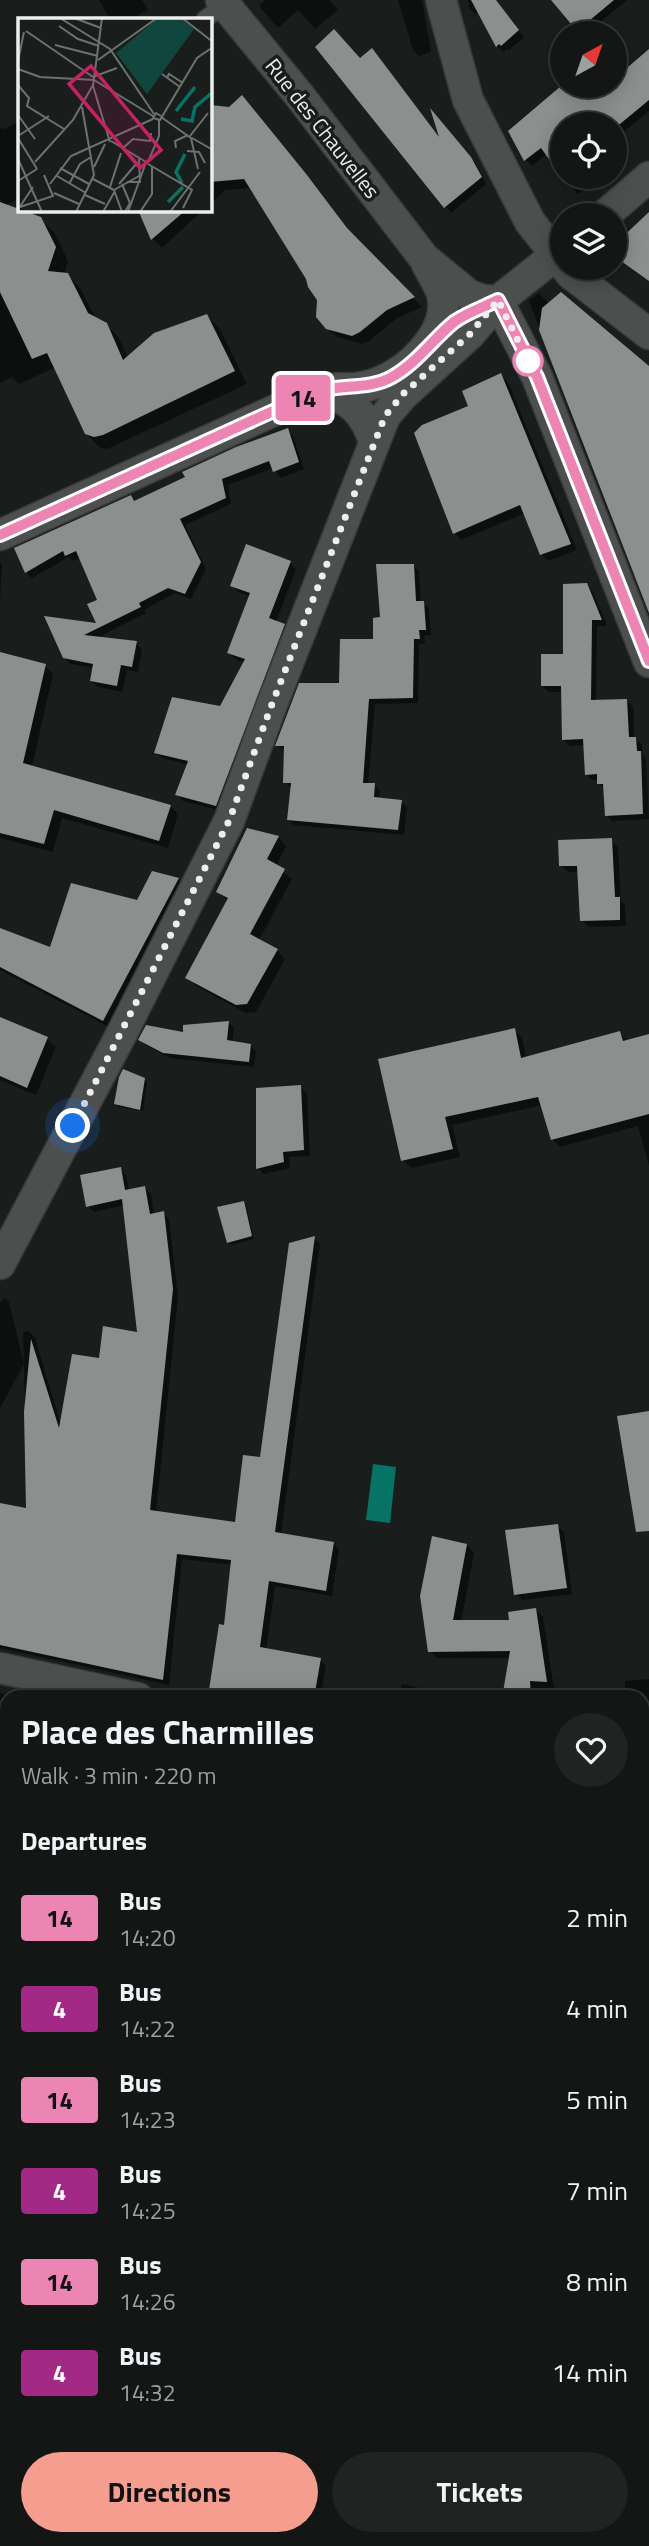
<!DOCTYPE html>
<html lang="en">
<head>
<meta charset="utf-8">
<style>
	:root { --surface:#131615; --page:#202322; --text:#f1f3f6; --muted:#9d9fa0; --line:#323534; --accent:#f59d8e }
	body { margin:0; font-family:"Titillium Web",sans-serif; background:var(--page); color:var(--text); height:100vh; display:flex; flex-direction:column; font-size:26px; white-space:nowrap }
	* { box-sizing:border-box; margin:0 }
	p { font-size:23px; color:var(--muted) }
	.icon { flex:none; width:38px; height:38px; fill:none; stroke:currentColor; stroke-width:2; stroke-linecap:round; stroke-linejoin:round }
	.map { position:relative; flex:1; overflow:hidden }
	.sheet { position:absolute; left:0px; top:1690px; width:649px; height:856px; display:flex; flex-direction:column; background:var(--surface); border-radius:21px 21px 0 0; box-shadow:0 4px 18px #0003,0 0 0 2px var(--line) }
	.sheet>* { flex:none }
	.badge { padding:0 14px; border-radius:5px; font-size:24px; line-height:46px }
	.needle { width:46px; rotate:40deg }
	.controls { position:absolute; left:550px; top:21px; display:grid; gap:14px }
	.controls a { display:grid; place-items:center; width:77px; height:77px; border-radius:50%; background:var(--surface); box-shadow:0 4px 18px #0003,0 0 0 2px var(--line); font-size:35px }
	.you { position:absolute; width:35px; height:35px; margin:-18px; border:5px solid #fff; border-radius:50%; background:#1a73e8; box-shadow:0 0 0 10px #1a73e833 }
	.map>.badge { position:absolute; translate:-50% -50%; box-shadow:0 0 0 4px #fff }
	h2 { padding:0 21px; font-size:26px; line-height:63px }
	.round { display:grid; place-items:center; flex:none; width:74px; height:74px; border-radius:37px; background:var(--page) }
	.summary { display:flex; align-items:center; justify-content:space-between; height:119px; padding:0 21px }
	h1 { font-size:33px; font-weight:700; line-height:52px }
	.action { display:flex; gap:14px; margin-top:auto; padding:14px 21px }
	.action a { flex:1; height:80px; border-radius:42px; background:var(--accent); color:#111; font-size:28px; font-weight:700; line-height:80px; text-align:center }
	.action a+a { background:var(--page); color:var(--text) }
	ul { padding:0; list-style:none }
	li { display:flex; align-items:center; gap:21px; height:91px; padding:0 21px }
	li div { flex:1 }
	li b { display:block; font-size:26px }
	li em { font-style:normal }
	li .badge { min-width:77px; font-weight:700; text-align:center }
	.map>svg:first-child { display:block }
</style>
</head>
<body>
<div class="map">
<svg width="649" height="2546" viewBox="0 0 649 2546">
	<rect width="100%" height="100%" fill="#191d1c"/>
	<!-- green -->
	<path fill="#11463e" d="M649,1866v131l-7,-12v-113z"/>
	<!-- water -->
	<g fill="#067365">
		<path d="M373,1464l23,3 -6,56 -24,-3z"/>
		<path d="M483,2539h67l-16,7h-65z"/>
	</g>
	<!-- shadow -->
	<g fill="#0007">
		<path d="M99,0h43l6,10 -17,9h-21z"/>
		<path d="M265,0h64l9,10 -23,19 -17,-19 -20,18 -19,-22z"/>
		<path d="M398,0h24l9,52 -12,4 -6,-6z"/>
		<path d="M468,0h27l29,37 -16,14 -1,-2 -4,3 -6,-6 -19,-34 -3,2 -6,-6z"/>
		<path d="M554,0h73l-40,33h-5l-4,-3z"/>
		<path d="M318,47l123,94 -7,-26 42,49 10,20 -35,29z"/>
		<path d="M649,52v59l-28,23 2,3 -9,7v-20h-52l-15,30 -15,12 -6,-6 -16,-28 54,-46h20l10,12 15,-12h5z"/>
		<path d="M250,106l66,80 39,54 67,67 -25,11 -28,23 -7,3 -25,-7 -10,-9 -8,-28 -11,-22 -57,-90 -26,2 -15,14v-96z"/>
		<path d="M19,121v77l-14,8 35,13 14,13 14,29 -4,13h3l13,14 16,31 10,5 13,14 9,20 79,-42 13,13 27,55 -140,65 -8,-2 -13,-14 -30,-66 -37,17 -7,-7 -12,6v-255l5,1z"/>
		<path d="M564,177h26l4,6 -16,11z"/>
		<path d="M140,210h63l-41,38 -9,-9z"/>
		<path d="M539,293l10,11 100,65v240l-120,-308z"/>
		<path d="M501,375l7,7 69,168 -29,11 -7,-7 -16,-41 -64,27 -6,-7 15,-126z"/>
		<path d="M287,430l6,6 11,33 -23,9 -8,-10 -45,17 3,19 -46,21 21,44 -15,30 -16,-6 -31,17 2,3 -50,25 40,5 6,6 -4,23 -11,-2 -5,22 -24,-5 -7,-6 3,-13 -23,-4 -7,-7 -17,-39 52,8 1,-26 -19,-42 -8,3 -4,-4 -37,21 -6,-6 104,-75 6,5z"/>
		<path d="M0,563l2,2 -2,35z"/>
		<path d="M290,563l6,6 -20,53 8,3 6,6 -68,180 -39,-10 -6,-7 12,-29 -27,-7 -6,-6 65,-44 24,-45 -10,-4 -6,-6 21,-57 -12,-4 -6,-7z"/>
		<path d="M413,565l6,6 2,32 8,5 2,27h-7l1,9h-6l-1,59 -43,1 -7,81h6l6,5 -1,9 22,3 6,5 -3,28 -110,-10 -6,-6 3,-31 -6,-6 1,-31 -9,-5 63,-61 35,-44 7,-22z"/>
		<path d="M587,585l6,7 14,34h-10l-1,75h31l6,6 1,32 8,5v11l4,4 3,60 -37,2 -6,-6 -1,-26 -6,-6v-3h-7l-6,-6 -1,-29 -15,1 -6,-6 -1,-48h-14l-7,-6 23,-30z"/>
		<path d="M0,654l45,12 8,8 -21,93 138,39 8,8 -10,34 -106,-30 -9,34 -53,-14z"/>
		<path d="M278,837l8,9 -10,20 16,13 -33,61 18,10 8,9 -29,53 -10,1 -50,-27 -9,-9 41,-76 -10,-9z"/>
		<path d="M611,840l7,7 3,54 4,4 1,21 -37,1 -7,-7 -3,-48h-11l-7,-7z"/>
		<path d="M178,879l8,8 -75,141 -111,-58v-40l51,19z"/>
		<path d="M0,1019l47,20 9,8 -20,48 -36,-15z"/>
		<path d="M229,1023l5,5 -2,15 19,3 5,6 -2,15 -84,-9 -24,-13 -6,-5 45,-6z"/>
		<path d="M514,1030l8,8 4,21 94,-26 8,9 21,-6v130l-11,-40 -78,21 -8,-8 -9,-34 -91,20 8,32 -49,11 -8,-8z"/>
		<path d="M144,1079l3,3 -4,29 -24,-4 -3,-3z"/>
		<path d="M300,1087l7,6 3,63 -21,1 1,11 -26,6 -6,-6z"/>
		<path d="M120,1169l6,6 3,16 16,-3 6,6 3,21 9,-2 6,6 9,77 -22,217 81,11 25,-65 52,-221 6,6 -39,290 52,9 6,6 -7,47 -57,-10 -9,64 54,10 6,6 -6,32h-95l-8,-2 -6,-6 14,-63 7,-62 -50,-6 -13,126 -169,-37v-144l28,6 -5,-178 5,-1 7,7 26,87 39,-65 39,-26 -14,-129 -31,7 -6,-6z"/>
		<path d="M243,1203l3,2 8,34 -23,6 -3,-3z"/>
		<path d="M4,1297l5,5 15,62 -24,44v-105z"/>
		<path d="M557,1526l7,6 8,62 -50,6 -6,-6z"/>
		<path d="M467,1545l7,8 -13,69h50l25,-12 7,7 11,72 -17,-1v10h-34l8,-40h-74l-8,-7z"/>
		<path d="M649,1679v111l-7,-1v-91h-36l1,-6 18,1v-12z"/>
		<path d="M402,1684l48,11 3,3h-54z"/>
		<path d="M0,1693l19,5h-12v31l-7,-1z"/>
		<path d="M0,1731l7,33v157l-7,-7z"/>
		<path d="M642,2013l7,12v25l-5,3 -2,7z"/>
		<path d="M0,2253l7,16v78l-7,-12z"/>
		<path d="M7,2361v44l-7,4v-44z"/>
		<path d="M0,2437l7,6v46l-7,8z"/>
		<path d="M7,2520v19h24l-4,7h-27v-24z"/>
		<path d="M75,2539h18l2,7h-14z"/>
	</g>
	<!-- building -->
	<g fill="#8b908f">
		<path d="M471,0h25l23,30 -18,16 -2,-2 -3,3z"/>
		<path d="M551,0h63l-37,31z"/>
		<path d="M334,29l26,29 12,-10 67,89 -9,-29 41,49 11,20 -38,31 -129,-161z"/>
		<path d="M649,49v51l-29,24h-58v53l-21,-29 -17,13 -16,-30 53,-45h24l8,11 13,-11h8v-7z"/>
		<path d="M242,95l65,80 40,53 68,69 -28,13 -27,22 -8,4 -26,-7 -10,-12 1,-17 -9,-13 -2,-8 -62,-100 -34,3v-77l19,2z"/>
		<path d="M0,202l41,15 15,30 -8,24 20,2 20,40 19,10 16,37 31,-27 53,-19 28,57 -132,64 -9,2 -9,-3 -38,-81 -15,6 -32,-67z"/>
		<path d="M138,210h48l-35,30z"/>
		<path d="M649,212v69l-35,-25v-11z"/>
		<path d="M561,292l88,74v247l-110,-283 3,-22z"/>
		<path d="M501,373l70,171 -31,11 -20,-50 -67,29 -39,-101 8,-8 46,-19 -6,-15z"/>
		<path d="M288,428l11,34 -26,10 -4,-11 -47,18 4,19 -46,21 21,43 -16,32 -17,-6 -29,15 2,4 -57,28 53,6 -5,26 -11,-2 -4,21 -27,-5 3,-17 -30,-6 -19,-42 52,7 -9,-19 10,-4 -21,-49 -11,5 -2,-5 -38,22 -11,-25 117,-53 3,6 51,-24 -3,-5 54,-25z"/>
		<path d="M246,544l45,17 -22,57 16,6 -69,182 -41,-11 13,-34 -34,-8 18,-56 48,9 25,-47 -18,-6 23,-60 -20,-7z"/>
		<path d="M376,564h38l2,37h8l2,29h-7l1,9h-6l-1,59 -44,1 -6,84h12l-1,14 28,3 -4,30 -111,-10 4,-37h-8l1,-37h-9l24,-63h40l1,-44h33v-21l7,-1z"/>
		<path d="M587,583l15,37h-10l-1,80 36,-1 2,38h7l1,14h4l2,63 -38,2 -2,-32h-6v-10l-12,1 -2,-36 -21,1 -1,-54h-20v-32h22v-70z"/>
		<path d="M0,652l46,12 -23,99 148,42 -12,36 -105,-31 -10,34 -44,-11z"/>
		<path d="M247,828l32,8 -12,23 18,10 -35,65 28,15 -31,55 -11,1 -51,-27 43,-80 -12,-6z"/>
		<path d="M612,838l3,59h5v23l-40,1 -3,-55h-18l-1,-26z"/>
		<path d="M152,871l27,7 -76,143 -103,-54v-39l50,19 21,-64 66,17z"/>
		<path d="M0,1017l48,20 -21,51 -27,-12z"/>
		<path d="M229,1021l-2,19 24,4 -2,18 -86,-9 -25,-13 8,-15 37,7v-7z"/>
		<path d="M515,1028l6,30 99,-27 3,10 26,-7v80l-98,26 -13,-43 -93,20 8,32 -52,12 -23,-102z"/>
		<path d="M123,1069l22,9 -5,32 -26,-6 5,-27z"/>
		<path d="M301,1085l3,65 -21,2 1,10 -28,7v-81z"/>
		<path d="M121,1167l4,23 20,-4 5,28 14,-3 9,78 -23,221 85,12 8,-67 17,2 29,-214 26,-7 -40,296 59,10 -8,49 -57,-10 -9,66 61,11 -7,40h-71l-34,-8 10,-66 5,1 7,-65 -54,-6 -14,126 -163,-35v-142l26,5 -2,-96 7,-73 28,89 13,-74 27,4 4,-32 34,6 -15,-133 -36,8 -6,-32z"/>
		<path d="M244,1201l8,35 -25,7 -10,-36z"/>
		<path d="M649,1411v120l-13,1 -19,-116z"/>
		<path d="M558,1524l9,64 -53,7 -9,-65z"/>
		<path d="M432,1536l35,8 -14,76h56l-1,-8 28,-4 11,74 -17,-1 1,17h-29l8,-47 -82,1 -8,-56z"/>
	</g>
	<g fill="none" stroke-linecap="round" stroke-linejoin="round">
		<!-- lane casing -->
		<g stroke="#373a39" stroke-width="19">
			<g id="lane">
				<path d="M205,19l19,-14"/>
				<path d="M642,2198l7,-3"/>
			</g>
		</g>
		<!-- street casing -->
		<g stroke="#373a39" stroke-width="33">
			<g id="street">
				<path d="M221,0l78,95 125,163 45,37 14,5 15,1"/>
				<path d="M441,0l27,100 62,122 32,40"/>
				<path d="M605,215l44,-38"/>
				<path d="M566,268l5,6 78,60"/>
				<path d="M498,301l39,76 112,285"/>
				<path d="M408,366c19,-18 41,-42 34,-72 -3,-10 -10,-20 -15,-30"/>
				<path d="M321,390c29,8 45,24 53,52"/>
				<path d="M0,535l313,-142c15,-6 29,-4 44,-5 26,-3 46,-17 64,-34"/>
				<path d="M0,1264l122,-231 107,-212 43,-117 113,-288 18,-21 67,-61 28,-33 64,-51"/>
				<path d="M0,1668l138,30"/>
				<path d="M642,1801l7,2"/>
				<path d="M0,1938l7,-2"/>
				<path d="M0,2010l7,20"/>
				<path d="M0,2418l7,-1"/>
				<path d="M0,2503l7,-8"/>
			</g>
		</g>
		<!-- primary casing -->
		<g stroke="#373a39" stroke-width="42">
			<g id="primary">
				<path d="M642,2304l7,-3"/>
				<path d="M642,2371l7,-2"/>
				<path d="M222,2539l3,7"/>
				<path d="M147,2546l3,-7"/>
				<path d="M254,2546l11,-7"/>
			</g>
		</g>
		<!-- lane -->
		<use href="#lane" stroke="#4d4f4f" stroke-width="16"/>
		<!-- street -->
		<use href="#street" stroke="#4d4f4f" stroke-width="30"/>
		<!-- primary -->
		<use href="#primary" stroke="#7f8382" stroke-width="38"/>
	</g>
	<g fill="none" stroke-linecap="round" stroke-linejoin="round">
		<!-- line casing -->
		<g stroke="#fff" stroke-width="16">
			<path id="line" d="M0,535l313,-142c26,-10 54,-2 79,-16 25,-14 41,-38 62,-55 12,-9 30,-15 44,-22l39,77 112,284"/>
		</g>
		<!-- line -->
		<use href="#line" stroke="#ec84b4" stroke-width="10"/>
		<!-- walk -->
		<path stroke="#ecefee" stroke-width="7" stroke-dasharray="0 12.6" d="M73,1126l156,-305 43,-117 113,-288 18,-22 67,-60 28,-34 30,61"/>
	</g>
	<!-- markers -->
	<circle fill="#fff" stroke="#ec84b4" stroke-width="3.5" cx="528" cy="361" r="14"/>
	<g text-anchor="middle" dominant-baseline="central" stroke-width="7" stroke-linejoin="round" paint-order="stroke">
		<!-- street labels -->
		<g font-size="21" fill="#ecefee" stroke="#191d1c">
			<text transform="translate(323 128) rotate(52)">Rue des Chauvelles</text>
		</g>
	</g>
	<!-- overview -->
	<g transform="translate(18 18)">
		<rect width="194" height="194" fill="#191d1c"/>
		<path d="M140,0h22l14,11 -47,65 -31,-41z" fill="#11463e"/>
		<path fill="none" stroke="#067365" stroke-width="3.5" d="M158,93l19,-24M163,101l11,2 3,-14 18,-15M164,165l-6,-11 9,-18M150,184l15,-15"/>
		<path fill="none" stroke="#6d7170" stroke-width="2" d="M42,0l50,31 44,65M56,0l27,10M84,0l-9,68 17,56M164,0l31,24M41,8l19,13 21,7M8,13l67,46 24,-9M37,27l43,11M80,42l59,-42M0,43l6,-29M0,51l22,8 54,3M144,56l18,13M149,60l2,-4 14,9M76,62l59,36M0,67l11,13 -2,8 37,23M0,97l17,24M143,98l-5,-3 -3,5 7,2 37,-62 16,-11M143,99l30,21 7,31M0,118l31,-20M172,118l18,-23M0,120l19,31M174,120l21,12M93,123l35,21M158,130l-1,-7 13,-6M104,131l11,-10 17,2 1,-8M169,133l12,1 6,11M0,141l24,53M17,144l38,-42 20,-35M130,144l11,-26v-16M130,146l44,26 -9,18M76,149l11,-23M42,150l29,16M39,158l29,17M75,161l21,11 8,22M0,163l19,-12M109,164h13l-1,-23M32,166l21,-28 82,-37M51,166l11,-20 11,-7M101,166l18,-21M104,166l8,19 -5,9M92,169l11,-34M96,172l25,-14M36,175l25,11M67,177l20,9M2,189l33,-11 -9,-21M1,190l14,-21M58,194l18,-37 -12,-68M85,194l12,-21M110,194l17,-47M122,194l12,-18v-28M152,194l30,-40"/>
		<path fill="#c42362" fill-opacity="0.15" stroke="#c42362" stroke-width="3.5" d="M73,48l70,84 -21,18 -71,-84z"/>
		<rect width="194" height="194" fill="none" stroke="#ecefee" stroke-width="3.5"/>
	</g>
</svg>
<div class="controls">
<a><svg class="needle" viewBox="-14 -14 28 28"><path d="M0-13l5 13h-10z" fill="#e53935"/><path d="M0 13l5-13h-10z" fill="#9d9fa0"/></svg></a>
<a><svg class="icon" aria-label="locate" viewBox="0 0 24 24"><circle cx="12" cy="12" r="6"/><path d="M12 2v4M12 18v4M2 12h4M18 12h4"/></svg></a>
<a><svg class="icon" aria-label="layers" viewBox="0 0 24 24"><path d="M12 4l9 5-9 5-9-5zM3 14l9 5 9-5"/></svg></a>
</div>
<div class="you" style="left:73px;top:1126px"></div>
<b class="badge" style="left:303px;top:398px;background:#ec84b4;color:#111">14</b>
<section class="sheet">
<div class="summary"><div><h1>Place des Charmilles</h1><p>Walk · 3 min · 220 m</p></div><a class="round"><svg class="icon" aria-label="heart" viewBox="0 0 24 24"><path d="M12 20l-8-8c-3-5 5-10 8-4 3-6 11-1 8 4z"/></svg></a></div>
<h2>Departures</h2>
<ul>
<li><span class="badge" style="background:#ec84b4;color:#111">14</span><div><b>Bus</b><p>14:20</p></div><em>2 min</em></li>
<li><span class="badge" style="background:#a22986;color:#fff">4</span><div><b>Bus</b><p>14:22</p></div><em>4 min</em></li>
<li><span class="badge" style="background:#ec84b4;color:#111">14</span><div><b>Bus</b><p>14:23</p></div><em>5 min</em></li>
<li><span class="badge" style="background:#a22986;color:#fff">4</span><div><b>Bus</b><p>14:25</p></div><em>7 min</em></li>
<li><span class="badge" style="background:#ec84b4;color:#111">14</span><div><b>Bus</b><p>14:26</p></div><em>8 min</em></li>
<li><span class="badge" style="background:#a22986;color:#fff">4</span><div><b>Bus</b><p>14:32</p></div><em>14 min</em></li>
</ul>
<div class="action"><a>Directions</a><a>Tickets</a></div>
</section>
</div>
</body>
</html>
